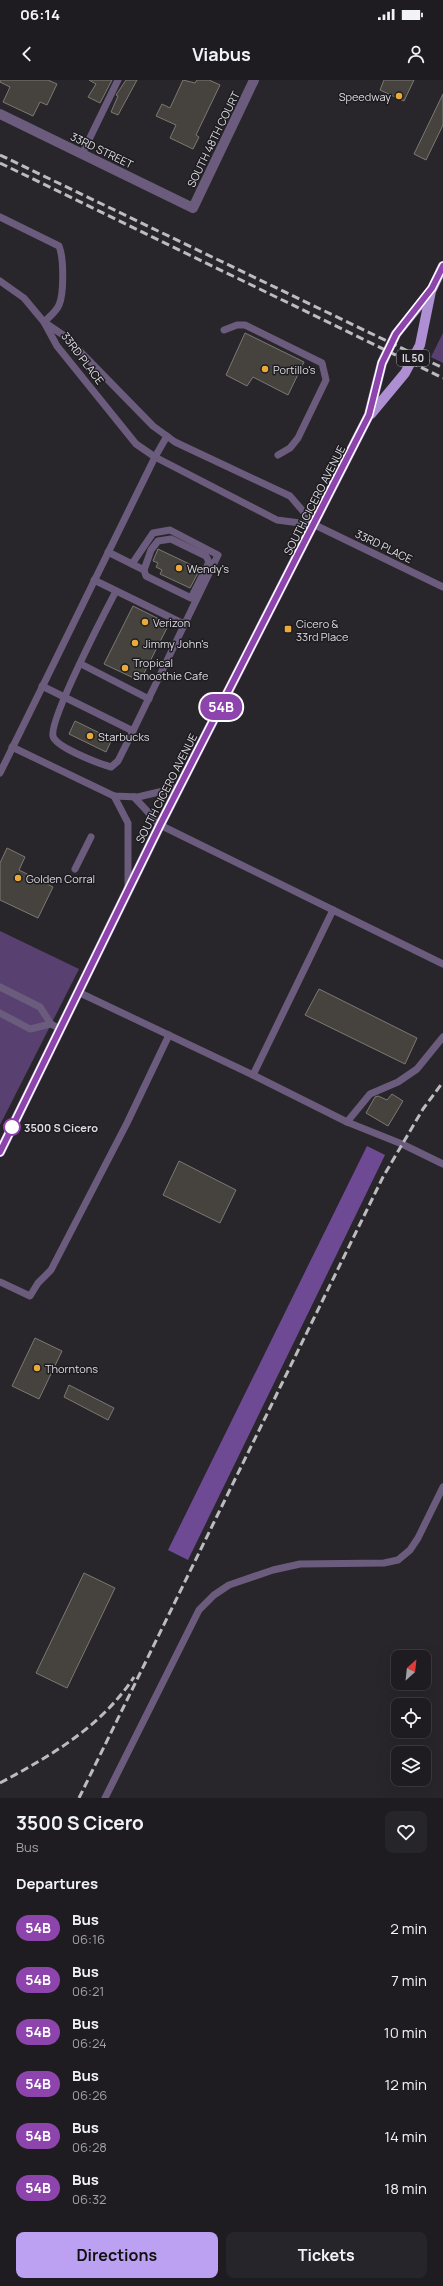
<!DOCTYPE html>
<html lang="en">
<head>
<meta charset="utf-8">
<style>
	:root { --surface:#1e1c20; --page:#262529; --text:#f1f3f6; --muted:#a1a1a5; --line:#3c3a3e; --accent:#bca0f2 }
	body { margin:0; font-family:Manrope,sans-serif; background:var(--page); color:var(--text); height:100vh; display:flex; flex-direction:column; font-size:15px; white-space:nowrap }
	* { box-sizing:border-box; margin:0 }
	p { font-size:13px; color:var(--muted) }
	.icon { flex:none; width:22px; height:22px; fill:none; stroke:currentColor; stroke-width:2; stroke-linecap:round; stroke-linejoin:round }
	.map { position:relative; height:1718px; overflow:hidden }
	.details { display:flex; flex-direction:column; background:var(--surface); flex:1 }
	.details>* { flex:none }
	.badge { padding:0 8px; border-radius:13px; font-size:14px; line-height:26px }
	.needle { width:26px; rotate:27deg }
	.buttons { position:absolute; left:391px; top:1570px; display:grid; gap:8px }
	.buttons a { display:grid; place-items:center; width:40px; height:40px; border-radius:8px; background:var(--surface); box-shadow:0 4px 16px #0002,0 0 0 1px var(--line); font-size:20px }
	.map>.badge { position:absolute; translate:-50% -50%; box-shadow:0 0 0 2px #fff }
	h2 { padding:0 16px; font-size:15px; line-height:36px }
	.round { display:grid; place-items:center; flex:none; width:42px; height:42px; border-radius:8px; background:var(--page) }
	.headline { display:flex; align-items:center; justify-content:space-between; height:68px; padding:0 16px }
	h1 { font-size:19px; font-weight:700; line-height:30px }
	.primary-button { display:flex; gap:8px; margin-top:auto; padding:8px 16px }
	.primary-button a { flex:1; height:46px; border-radius:8px; background:var(--accent); color:#111; font-size:16px; font-weight:700; line-height:46px; text-align:center }
	.primary-button a+a { background:var(--page); color:var(--text) }
	ul { padding:0; list-style:none }
	li { display:flex; align-items:center; gap:12px; height:52px; padding:0 16px }
	li div { flex:1 }
	li b { display:block; font-size:15px }
	li em { font-style:normal }
	li .badge { min-width:44px; font-weight:700; text-align:center }
	.status { display:flex; justify-content:space-between; align-items:center; height:28px; padding:0 20px; background:var(--surface); direction:ltr }
	.status svg { height:11px; fill:currentColor }
	header { display:flex; justify-content:space-between; align-items:center; height:52px; padding:0 16px; background:var(--surface); font-size:18px; font-weight:700 }
	.map>svg:first-child { display:block }
</style>
</head>
<body>
<div class="status"><b>06:14</b><svg viewBox="0 0 49 12"><path d="M0 12V9h3v3zM5 12V6h3v6zM10 12V3h3v9zM15 12V0h3v12zM26 1h20v11H26zM47 4h2v5h-2z"/></svg></div>
<header><svg class="icon" aria-label="back" viewBox="0 0 24 24"><path d="M15 5l-7 7 7 7"/></svg>Viabus<svg class="icon" aria-label="person" viewBox="0 0 24 24"><circle cx="12" cy="8" r="4"/><path d="M4 21q1-7 8-7t8 7"/></svg></header>
<div class="map">
<svg width="443" height="1718" viewBox="0 0 443 1718">
	<rect width="100%" height="100%" fill="#28262b"/>
	<!-- green -->
	<g fill="#584171">
		<path d="M443,253v30l-12,-6z"/>
		<path d="M0,851l79,38 -79,156z"/>
	</g>
	<!-- forest -->
	<path fill="#6f4a94" d="M367,1066l18,9 -197,405 -20,-10z"/>
	<!-- building -->
	<g fill="#46433e" stroke="#7c7974">
		<path d="M0,0h48l9,4 -10,21 -7,-3 -7,14 -30,-14 7,-15 -10,-5z"/>
		<path d="M89,0h23l-12,23 -12,-6 8,-13z"/>
		<path d="M126,0h11l-19,35 -7,-3 7,-16 -2,-1z"/>
		<path d="M183,0l12,3 2,-3h12l11,5 -24,50 3,2 -6,12 -23,-11 6,-13 -20,-9 6,-12 8,4z"/>
		<path d="M384,0h30l-10,21 -24,-11z"/>
		<path d="M443,14v31l-17,35 -12,-6z"/>
		<path d="M245,253l59,29 -16,33 -35,-18 -6,9 -21,-11z"/>
		<path d="M158,469l42,20 -10,19 -30,-14 2,-4 -6,-3 2,-4 -5,-2z"/>
		<path d="M133,526l36,18 -29,57 -36,-17z"/>
		<path d="M75,641l37,18 -6,13 -37,-18z"/>
		<path d="M7,768l18,9 -6,13 34,17 -15,31 -38,-18v-37z"/>
		<path d="M319,909l98,49 -12,26 -100,-49z"/>
		<path d="M392,1014l11,7 -15,25 -22,-13 9,-16 3,-1 9,4z"/>
		<path d="M179,1081l57,29 -16,33 -57,-28z"/>
		<path d="M35,1258l27,13 -23,48 -27,-13z"/>
		<path d="M69,1305l45,23 -6,12 -44,-23z"/>
		<path d="M84,1493l31,15 -48,100 -31,-15z"/>
	</g>
	<g fill="none" stroke-linecap="round" stroke-linejoin="round">
		<!-- service -->
		<g stroke="#6b5c7d" stroke-width="7">
			<path d="M82,74l36,-74"/>
			<path d="M0,137l59,29c5,12 5,48 0,59 -3,7 -10,12 -15,17l-20,-24 -24,-17"/>
			<path d="M224,250l13,-5h8l77,38 4,17 -28,58 -8,10 -12,7"/>
			<path d="M315,445l-25,-29 -115,-54 -22,-16 -87,-89 -22,-15 13,24 79,98 19,13 122,63 38,5 128,62"/>
			<path d="M108,472l36,18 2,6 45,22 18,-36 -3,-6 -35,-17 -13,2 -7,9 -7,20"/>
			<path d="M94,500l90,44"/>
			<path d="M116,511c-11,21 -67,129 -63,145 2,11 47,28 58,31l7,-6 15,-30 85,-176 -48,-25 -17,3 -21,31"/>
			<path d="M81,584l68,35"/>
			<path d="M42,606l91,45"/>
			<path d="M12,667l102,49 24,1 42,-10"/>
			<path d="M0,693l155,-316 12,-21"/>
			<path d="M114,716l14,27v65"/>
			<path d="M134,717l26,28 173,85"/>
			<path d="M75,789l16,-32"/>
			<path d="M0,907l40,20 11,17 9,5"/>
			<path d="M78,912l175,83 94,47 55,22 41,20"/>
			<path d="M0,933l30,16 21,-5"/>
			<path d="M253,995l80,-165 110,54"/>
			<path d="M347,1042l23,-28 28,-12 19,-13 26,-32"/>
			<path d="M0,1202l30,14 8,-13 13,-13 76,-147 42,-88"/>
			<path d="M105,1718l94,-188 15,-15 15,-10 44,-15 27,-6 84,-1 14,-3 12,-10 8,-12 25,-51"/>
		</g>
		<!-- minor -->
		<path stroke="#6b5c7d" stroke-width="10" d="M0,34l193,94 61,-128"/>
		<!-- primary -->
		<g stroke="#af8fd3" stroke-width="10">
			<path d="M371,334l34,-41 15,-28 11,-54"/>
			<path d="M0,1072l160,-327 209,-410 13,-52 14,-29 36,-45 11,-23"/>
		</g>
		<!-- rail -->
		<g stroke="#bcbbbe" stroke-width="3" stroke-dasharray="8 4" stroke-linecap="butt">
			<path d="M0,75l443,213"/>
			<path d="M0,83l443,215"/>
			<path d="M0,1703c52,-28 101,-56 134,-106"/>
			<path d="M79,1718l304,-621 40,-68 20,-27"/>
		</g>
	</g>
	<g fill="none" stroke-linecap="round" stroke-linejoin="round">
		<!-- line casing -->
		<g stroke="#fff" stroke-width="9">
			<path id="line" d="M0,1072l160,-327 209,-410 13,-52 14,-29 36,-46 11,-22"/>
		</g>
		<!-- line -->
		<use href="#line" stroke="#8e44ad" stroke-width="6"/>
	</g>
	<!-- markers -->
	<g fill="#eaaa39" stroke="#1e1c21" stroke-width="1.5">
		<circle cx="399" cy="16" r="4"/>
		<circle cx="265" cy="289" r="4"/>
		<circle cx="179" cy="488" r="4"/>
		<circle cx="145" cy="542" r="4"/>
		<rect x="284" y="545" width="8" height="8" rx="2"/>
		<circle cx="135" cy="563" r="4"/>
		<circle cx="125" cy="588" r="4"/>
		<circle cx="90" cy="656" r="4"/>
		<circle cx="18" cy="798" r="4"/>
		<circle cx="37" cy="1288" r="4"/>
	</g>
	<circle fill="#fff" stroke="#8e44ad" stroke-width="2" cx="12" cy="1047" r="8"/>
	<g text-anchor="middle" dominant-baseline="central" stroke-width="3" stroke-linejoin="round" paint-order="stroke">
		<!-- shield labels -->
		<rect fill="#1e1c21" stroke="#a4a3a7" stroke-width="1" x="397" y="270" width="32" height="16" rx="3"/>
		<g font-size="10" font-weight="bold" fill="#dedde0">
			<text x="413" y="278">IL 50</text>
		</g>
		<!-- poi labels -->
		<g font-size="11" fill="#dedde0" stroke="#1e1c21" text-anchor="start">
			<text x="391" y="16" text-anchor="end">Speedway</text>
			<text x="273" y="289">Portillo's</text>
			<text x="187" y="488">Wendy's</text>
			<text x="153" y="542">Verizon</text>
			<text x="296" y="543">Cicero &amp;<tspan x="296" dy="13">33rd Place</tspan></text>
			<text x="143" y="563">Jimmy John's</text>
			<text x="133" y="582">Tropical<tspan x="133" dy="13">Smoothie Cafe</tspan></text>
			<text x="98" y="656">Starbucks</text>
			<text x="26" y="798">Golden Corral</text>
			<text x="45" y="1288">Thorntons</text>
		</g>
		<!-- street labels -->
		<g font-size="11" fill="#dedde0" stroke="#1e1c21">
			<text transform="translate(213 59) rotate(-64)">SOUTH 48TH COURT</text>
			<text transform="translate(102 70) rotate(26)">33RD STREET</text>
			<text transform="translate(83 278) rotate(53)">33RD PLACE</text>
			<text transform="translate(314 420) rotate(-63)">SOUTH CICERO AVENUE</text>
			<text transform="translate(384 466) rotate(26)">33RD PLACE</text>
			<text transform="translate(166 708) rotate(-63)">SOUTH CICERO AVENUE</text>
		</g>
		<!-- stop labels -->
		<g font-size="11" font-weight="bold" fill="#dedde0" stroke="#1e1c21" text-anchor="start">
			<text x="24" y="1047">3500 S Cicero</text>
		</g>
	</g>
</svg>
<div class="buttons">
<a><svg class="needle" viewBox="-14 -14 28 28"><path d="M0-13l5 13h-10z" fill="#e53935"/><path d="M0 13l5-13h-10z" fill="#a1a1a5"/></svg></a>
<a><svg class="icon" aria-label="locate" viewBox="0 0 24 24"><circle cx="12" cy="12" r="6"/><path d="M12 2v4M12 18v4M2 12h4M18 12h4"/></svg></a>
<a><svg class="icon" aria-label="layers" viewBox="0 0 24 24"><path d="M12 4l9 5-9 5-9-5zM3 14l9 5 9-5"/></svg></a>
</div>
<b class="badge" style="left:221px;top:627px;background:#8e44ad;color:#fff">54B</b>
</div>
<section class="details">
<div class="headline"><div><h1>3500 S Cicero</h1><p>Bus</p></div><a class="round"><svg class="icon" aria-label="heart" viewBox="0 0 24 24"><path d="M12 20l-8-8c-3-5 5-10 8-4 3-6 11-1 8 4z"/></svg></a></div>
<h2>Departures</h2>
<ul>
<li><span class="badge" style="background:#8e44ad;color:#fff">54B</span><div><b>Bus</b><p>06:16</p></div><em>2 min</em></li>
<li><span class="badge" style="background:#8e44ad;color:#fff">54B</span><div><b>Bus</b><p>06:21</p></div><em>7 min</em></li>
<li><span class="badge" style="background:#8e44ad;color:#fff">54B</span><div><b>Bus</b><p>06:24</p></div><em>10 min</em></li>
<li><span class="badge" style="background:#8e44ad;color:#fff">54B</span><div><b>Bus</b><p>06:26</p></div><em>12 min</em></li>
<li><span class="badge" style="background:#8e44ad;color:#fff">54B</span><div><b>Bus</b><p>06:28</p></div><em>14 min</em></li>
<li><span class="badge" style="background:#8e44ad;color:#fff">54B</span><div><b>Bus</b><p>06:32</p></div><em>18 min</em></li>
</ul>
<div class="primary-button"><a>Directions</a><a>Tickets</a></div>
</section>
</body>
</html>
